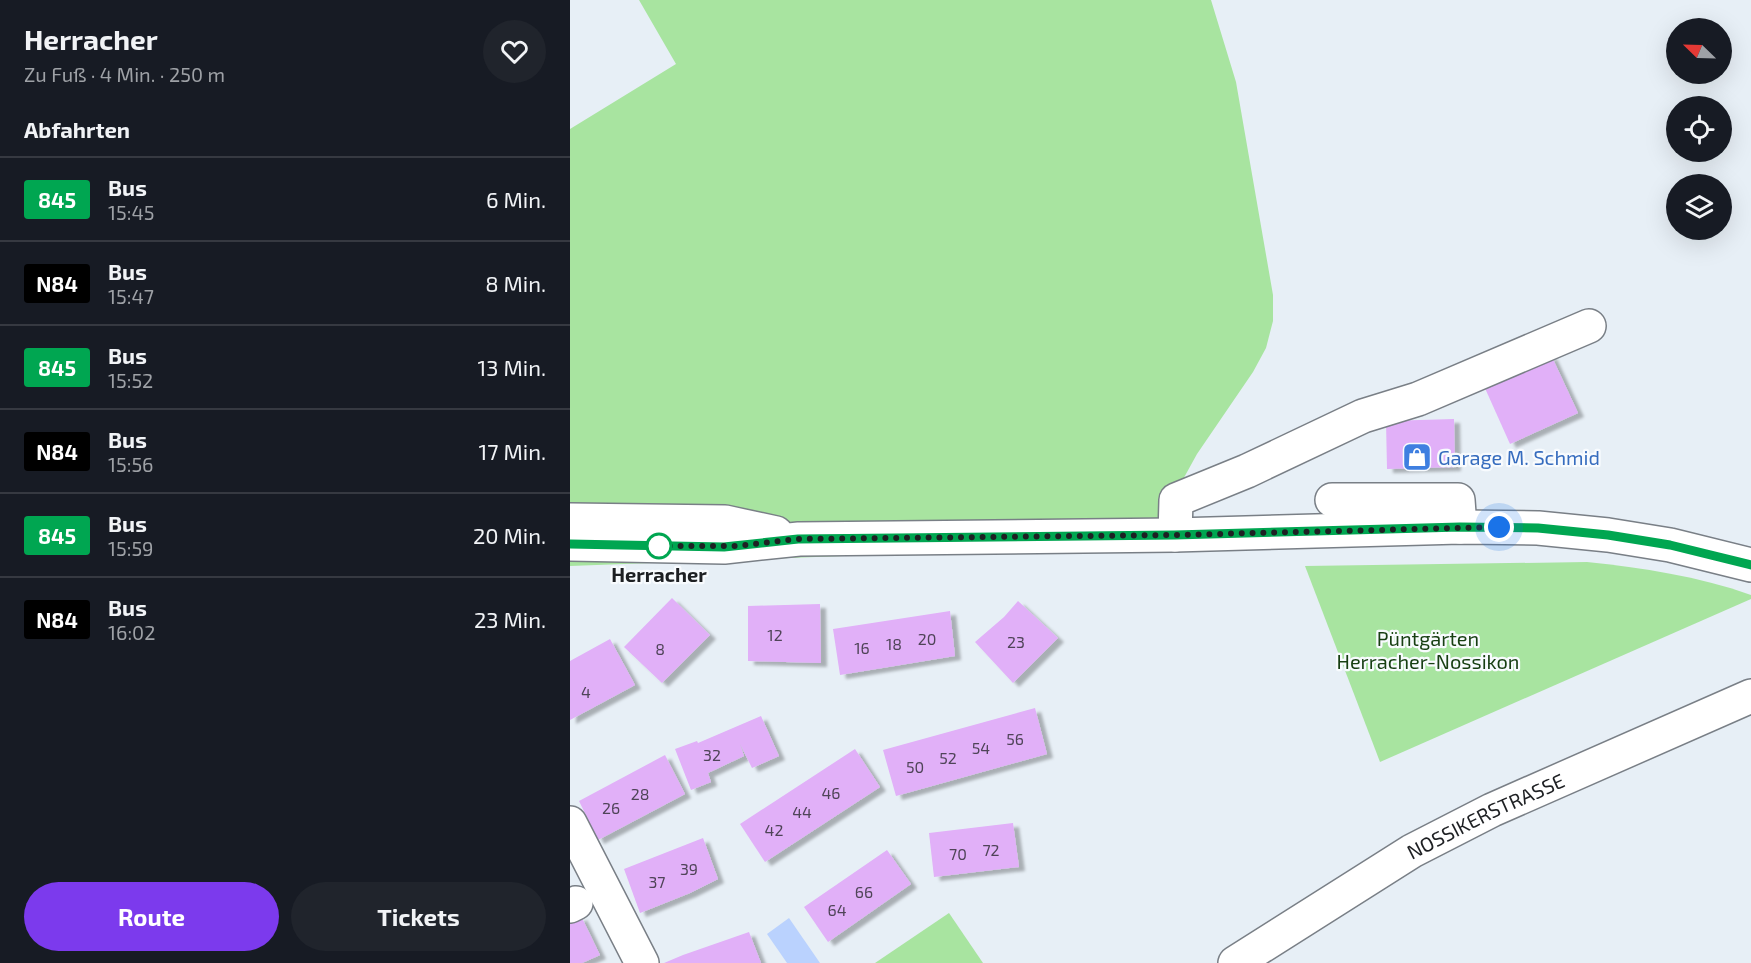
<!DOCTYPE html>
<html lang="de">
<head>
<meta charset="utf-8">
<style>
	:root { --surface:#171b24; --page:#20242c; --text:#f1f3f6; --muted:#9ea1a6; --line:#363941; --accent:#7c3aed }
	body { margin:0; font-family:"Exo 2",sans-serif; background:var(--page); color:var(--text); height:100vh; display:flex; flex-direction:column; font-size:22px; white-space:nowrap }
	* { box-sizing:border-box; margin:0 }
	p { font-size:20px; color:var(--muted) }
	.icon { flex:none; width:33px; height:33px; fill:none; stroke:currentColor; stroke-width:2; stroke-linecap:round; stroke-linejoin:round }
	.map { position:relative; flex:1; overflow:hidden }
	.panel { display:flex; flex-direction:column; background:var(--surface); width:570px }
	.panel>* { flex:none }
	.badge { padding:0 12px; border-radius:4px; font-size:21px; line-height:39px }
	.needle { width:39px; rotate:293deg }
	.buttons { position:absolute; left:1096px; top:18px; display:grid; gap:12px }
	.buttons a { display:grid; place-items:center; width:66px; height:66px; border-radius:50%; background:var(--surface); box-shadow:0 6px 24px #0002; font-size:30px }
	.you { position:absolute; width:30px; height:30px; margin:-15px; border:4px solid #fff; border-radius:50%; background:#1a73e8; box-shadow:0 0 0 9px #1a73e833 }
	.map>.badge { position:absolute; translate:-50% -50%; box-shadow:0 0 0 3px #fff }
	h2 { padding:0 24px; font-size:22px; line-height:54px }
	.round { display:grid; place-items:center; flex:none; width:63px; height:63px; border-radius:32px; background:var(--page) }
	.summary { display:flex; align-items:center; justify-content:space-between; height:102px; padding:0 24px }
	h1 { font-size:28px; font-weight:700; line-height:45px }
	.button { display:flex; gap:12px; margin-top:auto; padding:12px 24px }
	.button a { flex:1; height:69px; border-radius:36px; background:var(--accent); color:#fff; font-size:24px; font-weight:700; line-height:69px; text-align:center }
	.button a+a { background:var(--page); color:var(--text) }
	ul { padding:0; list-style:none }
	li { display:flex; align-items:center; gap:18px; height:84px; padding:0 24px; border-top:2px solid var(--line) }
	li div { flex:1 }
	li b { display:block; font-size:22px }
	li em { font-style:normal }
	li .badge { min-width:66px; font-weight:700; text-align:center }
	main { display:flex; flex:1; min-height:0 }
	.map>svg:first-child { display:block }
</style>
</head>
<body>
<main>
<section class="panel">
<div class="summary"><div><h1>Herracher</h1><p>Zu Fuß · 4 Min. · 250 m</p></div><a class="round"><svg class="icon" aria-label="heart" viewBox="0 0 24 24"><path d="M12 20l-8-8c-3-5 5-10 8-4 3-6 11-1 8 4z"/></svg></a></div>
<h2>Abfahrten</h2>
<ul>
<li><span class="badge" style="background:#00a651;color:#fff">845</span><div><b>Bus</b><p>15:45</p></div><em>6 Min.</em></li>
<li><span class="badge" style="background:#000;color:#fff">N84</span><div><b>Bus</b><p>15:47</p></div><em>8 Min.</em></li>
<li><span class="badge" style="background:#00a651;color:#fff">845</span><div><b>Bus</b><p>15:52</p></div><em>13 Min.</em></li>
<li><span class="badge" style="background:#000;color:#fff">N84</span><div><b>Bus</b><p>15:56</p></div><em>17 Min.</em></li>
<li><span class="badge" style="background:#00a651;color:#fff">845</span><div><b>Bus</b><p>15:59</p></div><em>20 Min.</em></li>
<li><span class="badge" style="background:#000;color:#fff">N84</span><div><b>Bus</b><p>16:02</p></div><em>23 Min.</em></li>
</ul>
<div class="button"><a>Route</a><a>Tickets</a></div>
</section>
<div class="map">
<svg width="1181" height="963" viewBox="0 0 1181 963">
	<defs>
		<filter id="shadow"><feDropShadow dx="6" dy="4" stdDeviation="1.5" flood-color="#0004"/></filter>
	</defs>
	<rect width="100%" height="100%" fill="#e7eff6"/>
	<!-- green -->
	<g fill="#a8e4a0">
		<path d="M69,0h572l25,82 37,213v26l-7,27 -13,24 -56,82 -43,78 -42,14 -542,20v-437l106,-65z"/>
		<path d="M1017,562c56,6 111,14 164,33v4l-371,163 -75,-196z"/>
		<path d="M379,913l34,50h-108z"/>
	</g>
	<!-- water -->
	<path fill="#bad2fe" d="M219,918l31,45h-33l-20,-29z"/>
	<!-- building -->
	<g fill="#e1b0f8" filter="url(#shadow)">
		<path d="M981,355l27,58 -68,31 -26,-58z"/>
		<path d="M884,419l1,48 -68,2 -1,-48z"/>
		<path d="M102,598l38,37 -48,48 -38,-36z"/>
		<path d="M448,601l40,37 -45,45 -38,-41 29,-25z"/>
		<path d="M250,604l1,59 -73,-2v-55z"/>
		<path d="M380,611l5,45 -115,19 -7,-46z"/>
		<path d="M40,639l25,46 -65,35v-59z"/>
		<path d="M465,708l12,46 -151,42 -13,-46z"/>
		<path d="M191,716l18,40 -27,12 -12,-24 4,12 -36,17 3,9 -20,8 -16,-41 22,-8 1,2z"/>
		<path d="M285,749l25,38 -115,75 -25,-38z"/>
		<path d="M95,755l20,39 -87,46 -19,-39z"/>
		<path d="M443,823l6,44 -85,10 -5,-44z"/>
		<path d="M133,838l15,41 -28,14 -50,20 -16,-44z"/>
		<path d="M317,850l24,34 -83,58 -24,-35z"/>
		<path d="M11,916l19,39 -18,8h-12v-41z"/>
		<path d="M179,932l12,31h-97l19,-8z"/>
	</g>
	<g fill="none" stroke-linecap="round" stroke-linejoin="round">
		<!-- minor casing -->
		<g stroke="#797f86" stroke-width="36">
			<g id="minor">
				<path d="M762,500h126l2,27"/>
				<path d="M0,520l155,2 51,11"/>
				<path d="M605,535l1,-35 71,-29 116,-55 55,-17 171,-73"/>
				<path d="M0,544l154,3 75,-8 376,-4 285,-8 78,1 70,7 62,10 81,20"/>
				<path d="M0,823l72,140"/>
				<path d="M0,906l6,-3"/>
				<path id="s1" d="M665,963l177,-112 80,-41 259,-114"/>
			</g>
		</g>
		<!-- minor -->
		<use href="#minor" stroke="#fff" stroke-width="33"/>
	</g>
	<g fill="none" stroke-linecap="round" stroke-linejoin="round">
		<!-- line casing -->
		<g stroke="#fff" stroke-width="14">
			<path id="line" d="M0,544l154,3 74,-8 377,-4 285,-8 78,1 70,7 62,10 81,20"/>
		</g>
		<!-- line -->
		<use href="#line" stroke="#00a651" stroke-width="9"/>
		<!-- walk -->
		<path stroke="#1e2023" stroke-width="6" stroke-dasharray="0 10.8" d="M89,546h77l62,-7 377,-4 324,-8"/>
	</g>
	<!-- icons -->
	<defs>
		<g id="shop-square" transform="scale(1.5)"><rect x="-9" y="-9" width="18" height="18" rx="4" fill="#3f7fe0" stroke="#f8fbfe"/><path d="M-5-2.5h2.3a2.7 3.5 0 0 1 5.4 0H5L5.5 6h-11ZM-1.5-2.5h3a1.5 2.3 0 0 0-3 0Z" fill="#fff"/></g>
	</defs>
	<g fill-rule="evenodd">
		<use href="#shop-square" x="847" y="457"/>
	</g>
	<!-- markers -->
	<circle fill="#fff" stroke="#00a651" stroke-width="3" cx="89" cy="546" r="12"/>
	<g text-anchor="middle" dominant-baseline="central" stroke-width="4.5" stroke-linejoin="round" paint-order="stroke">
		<!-- number labels -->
		<g font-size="16" fill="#4f4458">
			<text x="205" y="634">12</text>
			<text x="357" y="638">20</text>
			<text x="446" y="641">23</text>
			<text x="324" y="643">18</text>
			<text x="292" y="647">16</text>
			<text x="90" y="648">8</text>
			<text x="16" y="691">4</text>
			<text x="445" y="738">56</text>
			<text x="411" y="747">54</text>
			<text x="142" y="754">32</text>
			<text x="378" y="757">52</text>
			<text x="345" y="766">50</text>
			<text x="261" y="792">46</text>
			<text x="70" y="793">28</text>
			<text x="41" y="807">26</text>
			<text x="232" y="811">44</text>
			<text x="204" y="829">42</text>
			<text x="421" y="849">72</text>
			<text x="388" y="853">70</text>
			<text x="119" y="868">39</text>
			<text x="87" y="881">37</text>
			<text x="294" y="891">66</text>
			<text x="267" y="909">64</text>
		</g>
		<!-- shop labels -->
		<g font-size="20" fill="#366cbe" stroke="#f8fbfe" text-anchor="start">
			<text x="868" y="457">Garage M. Schmid</text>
		</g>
		<!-- stop labels -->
		<g font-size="20" font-weight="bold" fill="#1e2023" stroke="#f8fbfe">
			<text x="89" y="574">Herracher</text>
		</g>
		<!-- park labels -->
		<g font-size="20" fill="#173f12" stroke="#f8fbfe">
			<text x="858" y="638">Püntgärten<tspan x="858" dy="23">Herracher-Nossikon</tspan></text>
		</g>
		<!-- street labels -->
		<g font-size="20" fill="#1e2023" stroke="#f8fbfe">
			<text stroke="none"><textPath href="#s1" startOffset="291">NOSSIKERSTRASSE</textPath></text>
		</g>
	</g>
</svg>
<div class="buttons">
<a><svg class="needle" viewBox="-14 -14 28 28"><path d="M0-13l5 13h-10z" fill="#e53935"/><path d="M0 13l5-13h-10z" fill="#9ea1a6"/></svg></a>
<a><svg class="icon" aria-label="locate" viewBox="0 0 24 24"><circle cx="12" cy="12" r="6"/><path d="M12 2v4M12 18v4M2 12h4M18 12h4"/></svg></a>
<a><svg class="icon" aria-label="layers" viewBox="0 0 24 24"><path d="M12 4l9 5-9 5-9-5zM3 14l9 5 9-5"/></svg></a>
</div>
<div class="you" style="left:929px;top:527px"></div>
</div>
</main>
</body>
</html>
